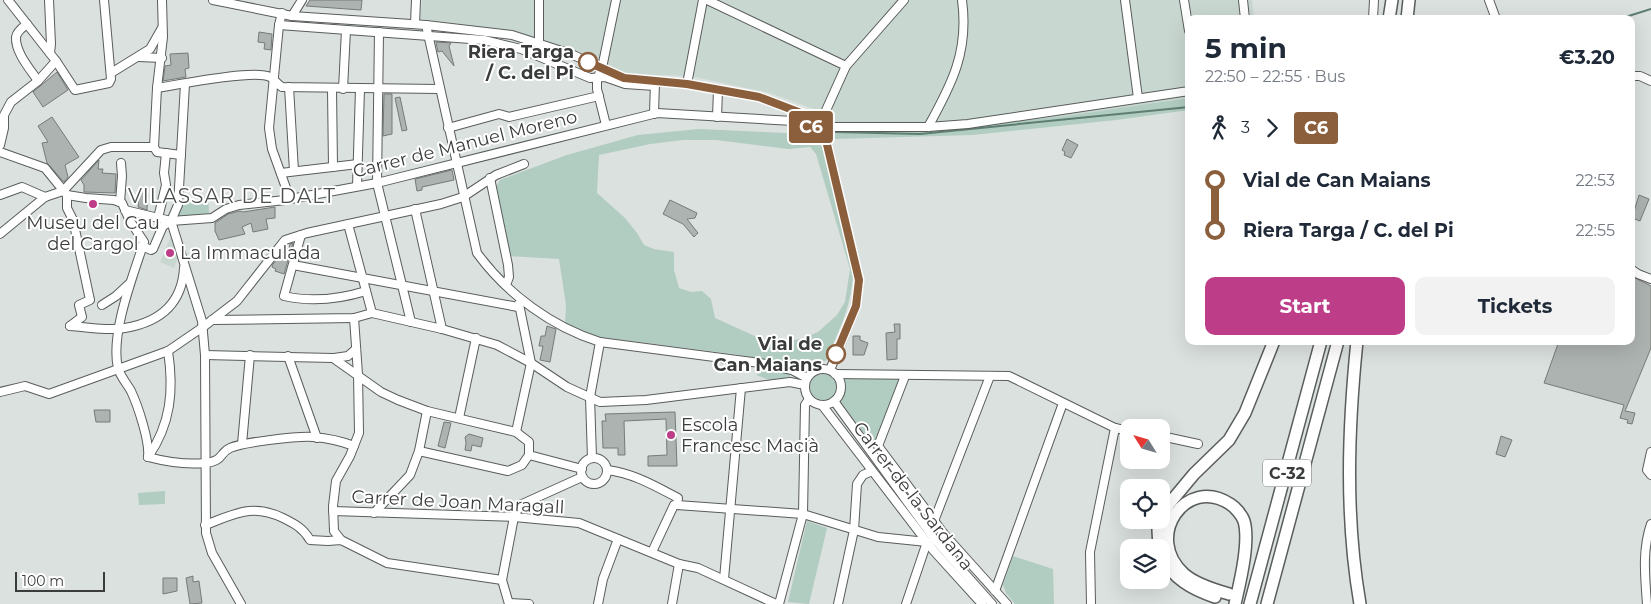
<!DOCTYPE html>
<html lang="en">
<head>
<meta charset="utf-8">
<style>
	:root { --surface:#fff; --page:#f2f2f3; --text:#1f2937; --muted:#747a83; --accent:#bd3d88 }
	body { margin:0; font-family:Montserrat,sans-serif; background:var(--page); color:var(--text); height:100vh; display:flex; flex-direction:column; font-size:19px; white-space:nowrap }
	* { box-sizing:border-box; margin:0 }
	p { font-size:16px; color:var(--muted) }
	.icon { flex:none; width:28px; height:28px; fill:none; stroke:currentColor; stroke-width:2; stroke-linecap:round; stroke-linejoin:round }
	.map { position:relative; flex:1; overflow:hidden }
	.sheet { position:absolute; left:1185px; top:15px; width:450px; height:330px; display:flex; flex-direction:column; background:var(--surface); border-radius:10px; box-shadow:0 5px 20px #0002 }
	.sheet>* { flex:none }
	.badge { padding:0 10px; border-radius:4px; font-size:18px; line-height:32px }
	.needle { width:32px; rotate:307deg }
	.buttons { position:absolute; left:1120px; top:419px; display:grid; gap:10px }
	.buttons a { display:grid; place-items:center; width:50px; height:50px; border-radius:10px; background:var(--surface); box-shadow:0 5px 20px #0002; font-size:25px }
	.scale { position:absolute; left:15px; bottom:12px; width:90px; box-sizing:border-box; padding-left:5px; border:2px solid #3a3c3b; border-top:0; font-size:14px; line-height:18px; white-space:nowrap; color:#3a3c3b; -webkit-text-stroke:4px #fff; paint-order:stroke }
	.map>.badge { position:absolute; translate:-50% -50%; box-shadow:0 0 0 2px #fff }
	.legs { display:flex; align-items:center; gap:8px; height:55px; padding:0 20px; font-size:16px }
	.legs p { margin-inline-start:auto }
	.overview { display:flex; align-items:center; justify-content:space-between; height:85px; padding:0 20px }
	h1 { font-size:28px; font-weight:700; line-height:38px }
	.action { display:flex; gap:10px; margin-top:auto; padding:10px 20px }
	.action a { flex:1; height:58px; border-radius:10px; background:var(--accent); color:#fff; font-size:20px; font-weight:700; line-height:58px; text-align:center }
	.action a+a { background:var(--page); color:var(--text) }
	ul { padding:0 20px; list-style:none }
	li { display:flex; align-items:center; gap:18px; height:50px; font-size:19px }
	li i { display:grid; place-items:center; width:8px; height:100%; margin:0 6px; background:currentColor }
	li i::after { content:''; width:12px; height:12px; margin:-6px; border:4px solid; border-radius:50%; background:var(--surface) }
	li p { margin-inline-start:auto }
	li:first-child i { background:linear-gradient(#0000 50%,currentColor 0) }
	li:last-child i { background:linear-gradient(currentColor 50%,#0000 0) }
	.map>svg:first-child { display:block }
</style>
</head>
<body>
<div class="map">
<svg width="1651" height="604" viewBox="0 0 1651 604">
	<rect width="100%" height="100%" fill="#dbe1de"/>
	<!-- built -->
	<g fill="#c9d7d1">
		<path d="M422,0h830l2,19h-65v79l-124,18 -139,14 -95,-1 -12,-18 -49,-18 -80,-17 -64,-2 -37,-20 -119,-29 -50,-6z"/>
		<path d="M172,234l2,1 -2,7 4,2v11l2,2 -4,11 -14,-6z"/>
	</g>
	<!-- green -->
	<g fill="#b1ccc0" fill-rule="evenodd">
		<path d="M1189,98v12l-73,10 -144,15 -138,4 -3,-10 95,1 139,-14z"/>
		<path d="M699,129l108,5 13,5 33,128c0,38 -13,60 -27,94l-10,1 -10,5 -73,-13 -133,-17 -35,-12 1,-20 -7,-46 -51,-3 -14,-66 6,-10 67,-25 71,-20zM683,140h33l73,9 21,-2 6,7 34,115 -5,33 -8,13 -19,17 -16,7 -32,4 -55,-25 -4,-19 -9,-8 -11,1 -12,-4 -5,-18v-18l-20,-3 -10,-4 -7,-12 -12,-15 -28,-25 2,-38 51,-11z"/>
		<path d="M200,196l8,1 1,16 -29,5 -3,-4 3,-13h20z"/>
		<path d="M761,367l29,5v5l-21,3 -13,-5 5,-2z"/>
		<circle cx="823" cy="387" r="13"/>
		<path d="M842,378l60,1 -28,68 -33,-45c3,-9 6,-15 1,-24z"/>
		<path d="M165,491v13l-26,1 -1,-12z"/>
		<path d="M807,521l20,7 -18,76 -21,-2z"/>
		<path d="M1013,556l40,13 1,35h-39l-9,-11 -3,-8z"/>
	</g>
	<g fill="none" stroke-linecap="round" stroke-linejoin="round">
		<!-- stream -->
		<g stroke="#5e7e71" stroke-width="2">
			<path d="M1619,19l32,-10"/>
			<path d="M836,132l84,2 269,-27"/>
		</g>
	</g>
	<!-- building -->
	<g fill="#adb3b0" stroke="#767b79">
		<path d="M310,0h52l-1,10 -55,-4z"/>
		<path d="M259,32l13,2 -1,16 -7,-1 1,-6 -7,-1z"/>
		<path d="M436,42l15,1 -2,3 5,20 -12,-15 -4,1z"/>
		<path d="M188,53l1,15 -4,1 1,8 -23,4 2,-15 6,-1 -1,-11z"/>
		<path d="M57,72l11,18 -25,17 -10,-15z"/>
		<path d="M384,94h8v40l-9,2z"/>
		<path d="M400,97l7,33 -5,1 -7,-33z"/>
		<path d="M52,117l27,40 -14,8 3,12 -4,5 -17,-19 -5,-20 6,-1 -10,-16z"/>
		<path d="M1067,139l11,6 -7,13 -7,-3 1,-3 -3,-2z"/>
		<path d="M99,160l-1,9h5l-1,4 14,1 -1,19 -31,-1v-7l-3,-5z"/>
		<path d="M452,170l2,10 -32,7v3l-5,1 -2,-12z"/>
		<path d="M140,187h6v6h2l-1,17 -9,-3z"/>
		<path d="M1639,195l10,4 -9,22 -8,-3z"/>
		<path d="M670,200l27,13 -2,5 -8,1 11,14 -4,4 -11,-13 -20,-10z"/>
		<path d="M275,207v11l-9,1 2,10 -15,3 -2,-9 -9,4 3,7 -26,6 -4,-9v-8l13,-9 12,-3 3,1z"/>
		<path d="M293,243l-9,31 -9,-3 1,-2 -4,-2 1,-3 13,-16 3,1 1,-5z"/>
		<path d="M1631,276l20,10v62l-26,63 10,2 -3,11 -5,-1 1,-3 -8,-2 4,-13 -80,-22 15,-42h72z"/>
		<path d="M894,324h6v15h-3v20l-10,1 -1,-27 9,-1z"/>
		<path d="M547,326l9,3 -6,33 -10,-2 3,-14h-4l2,-10h4z"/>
		<path d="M853,336h7v4l8,3 -4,12h-11z"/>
		<path d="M94,410h16v12h-14z"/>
		<path d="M675,412l2,54h-29v-10l19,-1 -1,-36 -42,2 1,34h-7v-7h-15l-1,-27h4l-1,-7z"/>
		<path d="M444,422l7,1 -6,25 -7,-2z"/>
		<path d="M469,434l14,4 -2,9 -9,-2 -1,6 -6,-1 1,-7 -1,-6z"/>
		<path d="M1501,436l11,4 -7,17 -9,-3z"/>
		<path d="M193,576v6l6,-1 3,22 -12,1 -4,-26z"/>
		<path d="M163,578h14v13l-14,3z"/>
	</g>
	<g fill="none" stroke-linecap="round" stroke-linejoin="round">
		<!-- highway-tunnel -->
		<path stroke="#bbc0bd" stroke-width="11" stroke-dasharray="11 5.5" stroke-linecap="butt" d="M1229,594l37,10"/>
		<!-- minor casing -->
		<g stroke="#595d5b" stroke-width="10">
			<g id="minor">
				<path d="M8,0l48,61 19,29 34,-7 2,-4 -7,-79"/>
				<path d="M49,0l2,44 -1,9"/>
				<path d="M162,0l1,37 -6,51 -3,59 3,5 24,3"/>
				<path d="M213,0l79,16 134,9 86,10 59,19 53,24 63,6 72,13 55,21"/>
				<path d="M707,0l139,66"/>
				<path d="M1125,0l13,98"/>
				<path d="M1184,0l5,31"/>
				<path d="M1243,0l2,19"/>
				<path d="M1489,0l7,19"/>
				<path d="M282,13l-3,12 -10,103 3,21 18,50"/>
				<path d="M292,16l10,-16"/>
				<path d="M1373,19l1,-19"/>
				<path d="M27,24c-4,3 -10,7 -11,13 -1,15 14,32 22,44"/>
				<path d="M415,24l1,-24"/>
				<path d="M279,25l205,15 37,9 69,29 15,-1 20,7 30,2"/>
				<path d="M426,25l51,228c30,41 75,74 123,89l160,21 32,7 15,8"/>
				<path d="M379,32l-2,151 34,139"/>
				<path d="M539,42v-42"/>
				<path d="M139,57l23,1"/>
				<path d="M111,73l39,-24 12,-21"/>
				<path d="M1631,76h9l11,5"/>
				<path d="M687,84l16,-84"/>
				<path d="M289,87l5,84"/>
				<path d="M157,88c20,-3 97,-19 113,-11 4,2 7,7 12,10l157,2"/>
				<path d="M332,89l1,78"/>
				<path d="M343,89l3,-59"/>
				<path d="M654,114l1,-33"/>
				<path d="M717,117l1,-27"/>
				<path d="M823,117l23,-51 58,-66"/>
				<path d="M814,118l-3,4v5l5,5h5"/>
				<path d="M606,125l-9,-36v-10l5,-11 14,-68"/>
				<path d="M827,127h101l40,-3 221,-33"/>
				<path d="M928,127c24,-43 41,-76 34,-127"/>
				<path d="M448,128l51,-14 10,3 90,-21"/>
				<path d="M821,132l4,4 2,8 32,137 -3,25 -26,64"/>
				<path d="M0,145l4,-17v-13l7,-13 27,-21 18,-20"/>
				<path d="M0,152l45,16 22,27 19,3 28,2 8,3 8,18 14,21c-11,34 -34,92 -26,126 2,8 9,16 13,23 7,15 19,51 17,66"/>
				<path d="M281,173l77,-9"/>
				<path d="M490,178l18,87 1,12 -3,8"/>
				<path d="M357,186l3,-97"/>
				<path d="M63,191l38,-41 10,-3h43"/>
				<path d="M0,195l22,-8 23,10"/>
				<path d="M67,195v13l6,12 17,80 -11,5 3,12 -12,9"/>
				<path d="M120,202l2,-26 -1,-13"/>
				<path d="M415,209l27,120"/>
				<path d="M125,210l46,11 41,-3 14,-9 13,-4 46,-5 92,-17 280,-70 154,9"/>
				<path d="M158,218l8,-33 -2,-12 2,-20"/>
				<path d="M171,221l31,100 3,34 1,178 6,20 29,51"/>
				<path d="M171,221l7,-16 7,-121"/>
				<path d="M348,224l24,89"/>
				<path d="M0,234l45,-37 18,-6"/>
				<path d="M301,235l-17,61c26,6 56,3 82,-5"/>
				<path d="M142,246l9,4 2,-1 10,-23 8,-5"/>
				<path d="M293,265l225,42"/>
				<path d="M1631,269l7,5 13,5"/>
				<path d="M102,305l14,-9 14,-13"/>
				<path d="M212,320l142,-2 18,-5 70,16 55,16 34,18 36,24 33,15 46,-2 144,-18 15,3"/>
				<path d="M70,326c18,1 38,5 55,2 35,-6 57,-24 59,-60"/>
				<path d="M205,355l128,3 48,34 17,8 29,11 89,21 13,10v13l53,14"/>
				<path d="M288,356l29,82"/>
				<path d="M334,358l14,-2 8,-7"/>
				<circle cx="823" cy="387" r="18"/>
				<path d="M835,374l174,2 106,52 14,3"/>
				<path d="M905,376l-27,70 66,88 63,70"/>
				<path d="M0,392l25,-6 24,8 119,-43 35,-24 34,-26 48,-61 22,-7 134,-29 22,-7 33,-22 28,-11"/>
				<path d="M834,401l101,139 57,64"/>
				<path d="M822,405l111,145 49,54"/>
				<path d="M459,418l17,-80"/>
				<path d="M516,432l15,-69 -12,-59"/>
				<path d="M1161,436l37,8"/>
				<path d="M242,444l8,-89"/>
				<path d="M419,451l89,20 14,-6 7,-10"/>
				<path d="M1651,452l-4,18 4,5"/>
				<path d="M148,457c19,5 37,8 57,6 19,-2 14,-10 25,-15 14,-6 67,-12 83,-11 14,1 28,4 41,9"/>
				<path d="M148,457c23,-33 26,-67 20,-106"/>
				<path d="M592,458l-2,-61 10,-55"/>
				<circle cx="594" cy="471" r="13"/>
				<path d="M607,470c26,3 48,16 71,28l-1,7"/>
				<path d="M333,511l181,6 65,6 100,41 19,4 78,36"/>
				<path d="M374,513l36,-38 9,-24 8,-40"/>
				<path d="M934,521l56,-145"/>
				<path d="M205,525c30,-11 47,-22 78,-7 12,6 20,10 27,22l18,1 13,-1 46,23 115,17"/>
				<path d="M341,540l-7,-9 -1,-25 3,-25 14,-25 9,-23 -1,-59 -4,-56"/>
				<path d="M652,552l22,-47h3l126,9 75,23 49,5"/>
				<path d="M724,579l17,-191"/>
				<path d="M995,591l68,-188"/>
				<path d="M509,603l20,1"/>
				<path d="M509,604l-7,-24 12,-63 6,-12 62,-28"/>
				<path d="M598,604l5,-25 15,-40"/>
				<path d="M672,604l7,-40"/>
				<path d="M779,604l24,-90 2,-109 4,-6"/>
				<path d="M838,604l16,-74 3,-46 6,-9 9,-4"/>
				<path d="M906,604l21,-62"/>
				<path d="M1091,604l-1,-52 25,-124"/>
				<path d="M1647,604c-2,-28 -5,-54 4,-80"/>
			</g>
		</g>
		<!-- highway casing -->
		<g stroke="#595d5b" stroke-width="14">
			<g id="highway">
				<path d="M1389,19l3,-19"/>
				<path d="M1407,19l2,-19"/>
				<path d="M1357,341c-9,88 -12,176 3,263"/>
				<path d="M1161,517l8,-13 25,-30 35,-34 16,-27 29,-72"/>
				<path d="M1159,548l-1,-18 3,-10"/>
				<path d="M1161,556c13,23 30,33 54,41"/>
				<path d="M1229,594c-14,-4 -34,-10 -45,-20 -41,-37 2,-99 46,-70 5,3 12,11 14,17 6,21 -4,61 -9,83"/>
				<path d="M1250,604l71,-263"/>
				<path d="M1267,604l71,-263"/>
			</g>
		</g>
		<!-- minor -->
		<use href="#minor" stroke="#fff" stroke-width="8"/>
		<!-- highway -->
		<use href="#highway" stroke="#fff" stroke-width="11"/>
	</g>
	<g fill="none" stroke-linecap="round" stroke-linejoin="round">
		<!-- line-1 casing -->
		<g stroke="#fff" stroke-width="11">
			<path id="line-1" d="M588,62l36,16 63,6 72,13 55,21 -2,10 13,8 34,144 -3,26 -20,48"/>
		</g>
		<!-- line-1 -->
		<use href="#line-1" stroke="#8b5e3c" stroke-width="8"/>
	</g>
	<!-- markers -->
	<g fill="#fff" stroke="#8b5e3c" stroke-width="2.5">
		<circle cx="588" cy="62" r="9"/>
		<circle cx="836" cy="354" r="9"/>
	</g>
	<g fill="#bd3d88" stroke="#fff" stroke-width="2">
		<circle cx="93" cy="204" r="5"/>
		<circle cx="170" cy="253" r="5"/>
		<circle cx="671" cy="435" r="5"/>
	</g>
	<g text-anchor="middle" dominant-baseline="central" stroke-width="4" stroke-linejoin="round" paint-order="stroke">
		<!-- shield labels -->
		<rect fill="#fff" stroke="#757676" stroke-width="1" x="1263" y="459.5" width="48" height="27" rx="4"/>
		<g font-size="16" font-weight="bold" fill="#3a3c3b">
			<text x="1287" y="473">C-32</text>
		</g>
		<!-- stop labels -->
		<g font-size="18" font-weight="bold" fill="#3a3c3b" stroke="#fff" text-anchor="end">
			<text x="574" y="52">Riera Targa<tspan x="574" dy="21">/ C. del Pi</tspan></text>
			<text x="822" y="344">Vial de<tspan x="822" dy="21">Can Maians</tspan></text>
		</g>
		<!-- street labels -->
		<g font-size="18" fill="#3a3c3b" stroke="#fff">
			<text transform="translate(465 144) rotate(-14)">Carrer de Manuel Moreno</text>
			<text transform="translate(913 496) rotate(52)">Carrer de la Sardana</text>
			<text transform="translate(458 502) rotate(3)">Carrer de Joan Maragall</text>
		</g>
		<!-- poi labels -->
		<g font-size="18" fill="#3a3c3b" stroke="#fff" text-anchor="start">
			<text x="93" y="223" text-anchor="middle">Museu del Cau<tspan x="93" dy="21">del Cargol</tspan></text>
			<text x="180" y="253">La Immaculada</text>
			<text x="681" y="425">Escola<tspan x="681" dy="21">Francesc Macià</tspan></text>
		</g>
		<!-- quarter labels -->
		<g font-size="20" letter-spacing="1" fill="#4b4f4d" stroke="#fff">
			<text x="232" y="196">VILASSAR DE DALT</text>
		</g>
	</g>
</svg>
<div class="buttons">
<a><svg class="needle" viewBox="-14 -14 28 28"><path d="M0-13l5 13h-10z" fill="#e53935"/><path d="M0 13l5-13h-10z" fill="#747a83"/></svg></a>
<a><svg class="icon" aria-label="locate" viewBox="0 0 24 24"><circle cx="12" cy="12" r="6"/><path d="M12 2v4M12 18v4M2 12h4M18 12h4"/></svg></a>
<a><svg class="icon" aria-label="layers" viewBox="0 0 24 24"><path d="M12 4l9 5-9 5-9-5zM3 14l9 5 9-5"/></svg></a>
</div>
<div class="scale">100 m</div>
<b class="badge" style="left:811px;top:127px;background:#8b5e3c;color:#fff">C6</b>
<section class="sheet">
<div class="overview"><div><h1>5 min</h1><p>22:50 – 22:55 · Bus</p></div><b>€3.20</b></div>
<div class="legs"><svg class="icon" aria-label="walk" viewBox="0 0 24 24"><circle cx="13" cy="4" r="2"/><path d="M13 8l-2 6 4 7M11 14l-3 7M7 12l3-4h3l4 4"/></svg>3<svg class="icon" aria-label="forward" viewBox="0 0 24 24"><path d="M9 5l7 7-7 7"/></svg><b class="badge" style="background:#8b5e3c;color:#fff">C6</b></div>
<ul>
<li><i style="color:#8b5e3c"></i><b>Vial de Can Maians</b><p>22:53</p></li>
<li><i style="color:#8b5e3c"></i><b>Riera Targa / C. del Pi</b><p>22:55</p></li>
</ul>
<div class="action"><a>Start</a><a>Tickets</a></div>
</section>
</div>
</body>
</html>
